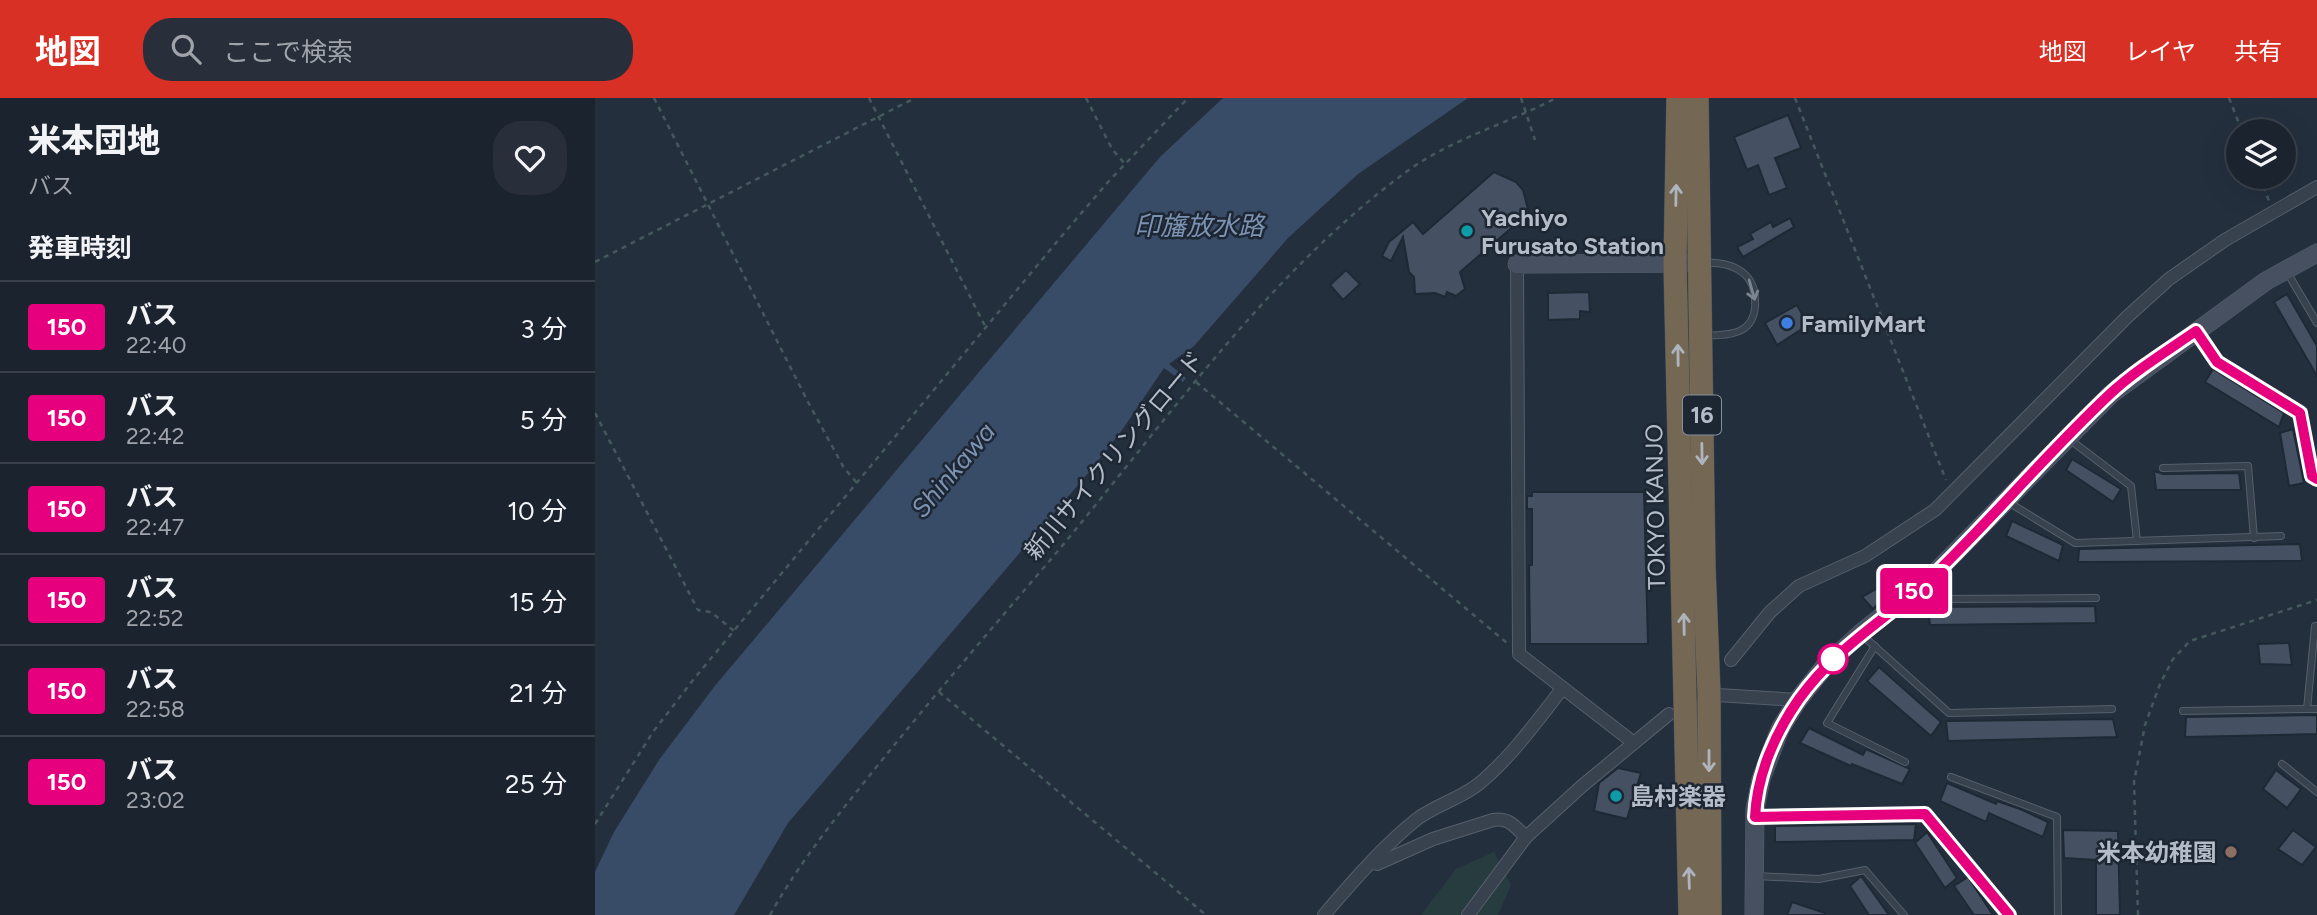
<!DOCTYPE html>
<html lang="ja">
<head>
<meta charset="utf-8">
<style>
	:root { --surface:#1b232e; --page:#282f3a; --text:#f1f3f6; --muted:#a0a4aa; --line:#39404a; --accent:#d93025 }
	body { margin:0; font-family:Figtree,"Noto Sans JP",sans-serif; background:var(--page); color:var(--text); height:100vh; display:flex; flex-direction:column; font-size:26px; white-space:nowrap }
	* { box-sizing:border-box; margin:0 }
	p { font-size:23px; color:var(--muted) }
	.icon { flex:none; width:38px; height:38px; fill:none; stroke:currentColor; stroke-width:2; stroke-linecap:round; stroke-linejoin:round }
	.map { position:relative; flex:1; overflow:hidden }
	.panel { display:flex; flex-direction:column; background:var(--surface); width:595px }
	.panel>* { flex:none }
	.badge { padding:0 14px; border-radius:5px; font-size:24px; line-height:46px }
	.buttons { position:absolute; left:1631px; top:21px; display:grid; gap:14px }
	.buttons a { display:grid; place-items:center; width:70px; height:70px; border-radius:50%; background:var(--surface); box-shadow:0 7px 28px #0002,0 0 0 2px var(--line); font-size:35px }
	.map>.badge { position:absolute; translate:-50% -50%; box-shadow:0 0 0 4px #fff }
	h2 { padding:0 28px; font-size:26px; line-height:63px }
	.round { display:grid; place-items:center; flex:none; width:74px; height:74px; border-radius:28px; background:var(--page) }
	.summary { display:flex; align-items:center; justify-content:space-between; height:119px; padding:0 28px }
	h1 { font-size:33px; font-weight:800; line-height:52px }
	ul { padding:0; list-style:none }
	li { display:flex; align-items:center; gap:21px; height:91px; padding:0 28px; border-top:2px solid var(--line) }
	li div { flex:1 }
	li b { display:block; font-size:26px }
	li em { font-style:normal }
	li .badge { min-width:77px; font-weight:700; text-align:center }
	header { display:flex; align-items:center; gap:42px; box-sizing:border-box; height:98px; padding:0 35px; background:var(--accent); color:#fff }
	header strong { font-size:33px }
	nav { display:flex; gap:38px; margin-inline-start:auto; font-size:24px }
	.search { width:490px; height:63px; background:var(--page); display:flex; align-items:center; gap:18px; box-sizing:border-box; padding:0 24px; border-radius:28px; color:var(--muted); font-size:26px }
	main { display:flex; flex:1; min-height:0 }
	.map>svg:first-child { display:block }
</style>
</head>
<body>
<header>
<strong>地図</strong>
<div class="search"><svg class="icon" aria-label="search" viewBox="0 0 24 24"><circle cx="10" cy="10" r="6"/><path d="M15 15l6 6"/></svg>ここで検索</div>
<nav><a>地図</a><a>レイヤ</a><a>共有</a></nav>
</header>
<main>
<section class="panel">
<div class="summary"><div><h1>米本団地</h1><p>バス</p></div><a class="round"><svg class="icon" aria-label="heart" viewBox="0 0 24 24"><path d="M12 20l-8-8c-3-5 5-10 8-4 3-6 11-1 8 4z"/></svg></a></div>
<h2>発車時刻</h2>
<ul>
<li><span class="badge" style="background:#e6007e;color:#fff">150</span><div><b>バス</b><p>22:40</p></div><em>3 分</em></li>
<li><span class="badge" style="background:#e6007e;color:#fff">150</span><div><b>バス</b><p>22:42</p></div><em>5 分</em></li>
<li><span class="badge" style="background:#e6007e;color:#fff">150</span><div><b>バス</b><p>22:47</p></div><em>10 分</em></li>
<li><span class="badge" style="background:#e6007e;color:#fff">150</span><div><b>バス</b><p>22:52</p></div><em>15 分</em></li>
<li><span class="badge" style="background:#e6007e;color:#fff">150</span><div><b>バス</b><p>22:58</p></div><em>21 分</em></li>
<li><span class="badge" style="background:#e6007e;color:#fff">150</span><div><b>バス</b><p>23:02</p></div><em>25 分</em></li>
</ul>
</section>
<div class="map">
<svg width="1722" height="817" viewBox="0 0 1722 817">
	<rect width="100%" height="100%" fill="#242f3e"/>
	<!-- green -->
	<path fill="#263c3f" d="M899,754l17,33 -13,30h-77l35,-46z"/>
	<!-- water -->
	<path fill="#394c67" d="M628,0h245l-110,76 -70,64 -94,108 -25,18 17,14 -3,4 -19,-14 -42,62 -32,41 -302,352 -54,92h-139v-43l19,-40 45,-72 55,-73 446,-530z"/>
	<!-- building -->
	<g fill="#455162" stroke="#1f2835" stroke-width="2">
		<path d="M1193,17l13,33 -26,10 12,30 -18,7 -11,-30 -11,5 -13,-33z"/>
		<path d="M899,74l22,10 7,8 6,23 -69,59 5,17 -9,7 -9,-4 -2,5 -10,-4 -20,1 -1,-17 -5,-5 -6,-35 -12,24 -9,-5 7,-14 24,-20 10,12z"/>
		<path d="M1195,120l4,9 -51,30 -6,-10 16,-8 -3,-5 21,-12 2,5z"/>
		<path d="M751,172l14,14 -17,16 -13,-15z"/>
		<path d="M994,194l1,20 -10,-1v8l-32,1v-27z"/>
		<path d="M1692,196l30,52v30l-43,-74z"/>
		<path d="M1202,207l11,20 -31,20 -12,-22z"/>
		<path d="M1618,271l71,44 -5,14 -74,-45z"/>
		<path d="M1698,331l11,54 -15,3 -9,-53z"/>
		<path d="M1477,361l49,30 -8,13 -47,-32z"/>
		<path d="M1559,373l9,3 76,-1 2,17h-85z"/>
		<path d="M937,394h112l4,152h-118l-1,-79h3v-56h-5v-13h5z"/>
		<path d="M1417,423l51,24 -4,16 -53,-25z"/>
		<path d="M1705,446l2,17 -224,1 1,-13z"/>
		<path d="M1283,490l7,9 -12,12 -11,-12z"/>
		<path d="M1500,508l1,17 -166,2 -2,-18z"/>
		<path d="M1694,545l3,22 -32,-1 -2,-20z"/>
		<path d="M1284,569l62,55 -10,14 -64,-55z"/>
		<path d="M1722,617v19l-132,3 1,-20z"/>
		<path d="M1518,621l4,18 -169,4 -2,-20z"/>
		<path d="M1214,630l54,27 3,-6 44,20 -8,15 -50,-20 -1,2 -51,-23z"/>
		<path d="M1023,670l23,5 -14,46 -33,-8 5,-28z"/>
		<path d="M1681,672l25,19 -14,19 -24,-19z"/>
		<path d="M1352,685l49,21 1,-3 23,8 28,13 -5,15 -54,-24 -3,9 -46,-21z"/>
		<path d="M1321,726l-2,16 -139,2v-16z"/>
		<path d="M1468,732l55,1 2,84h-24v-55l-32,-2z"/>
		<path d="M1698,732l23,17 -14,18 -24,-16z"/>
		<path d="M1332,734l30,46 -12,10 -30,-45z"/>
		<path d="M1266,778l28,39h-20l-19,-29z"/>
		<path d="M1373,779l25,38h-19l-20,-29z"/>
		<path d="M1197,804l33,11v2h-38z"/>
	</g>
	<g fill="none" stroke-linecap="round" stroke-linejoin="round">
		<!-- lane casing -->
		<g stroke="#565f6c" stroke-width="8">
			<g id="lane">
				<path d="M1108,165c25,-2 51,7 52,36 1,9 -1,20 -8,27 -10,10 -30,9 -43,10"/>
				<path d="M1692,174l30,51"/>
				<path d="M1602,235l20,29 83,51 12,63 5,3"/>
				<path d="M1474,341l62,47 6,55"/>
				<path d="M1568,370l85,-2 6,72"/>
				<path d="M1413,404l67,41 206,-7"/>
				<path d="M1332,486l15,15 154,-1"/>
				<path d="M1722,528h-2l-8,83h10"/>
				<path d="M1267,537l87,78 163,-4"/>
				<path d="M1280,548l-48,77 78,39"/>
				<path d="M1588,613l124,-2"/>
				<path d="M1687,666l35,28"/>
				<path d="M1356,679l106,40 1,98"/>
				<path d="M1163,719l167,-3 85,101"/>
				<path d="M1161,778l63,3 46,-9 39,45"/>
			</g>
		</g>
		<!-- street casing -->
		<g stroke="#565f6c" stroke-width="14">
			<g id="street">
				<path d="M922,166l2,390 115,89"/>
				<path d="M1136,562l39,-48 29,-26 66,-30 70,-46 192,-193 42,-38 56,-39 92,-53"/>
				<path d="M1090,595l113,7"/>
				<path d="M782,766l56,-25 60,-19c16,-3 22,7 33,17"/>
				<path d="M729,817c27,-32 60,-70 93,-96 20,-15 46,-21 64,-37 31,-26 56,-61 81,-93"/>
				<path d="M873,817l58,-78 56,-51 87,-72"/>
			</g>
		</g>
		<!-- secondary casing -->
		<g stroke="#565f6c" stroke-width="19">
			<g id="secondary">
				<path d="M922,166l181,-1"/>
				<path d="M1159,817l1,-106 6,-30 19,-50 18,-29 27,-34 36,-33 69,-55 181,-184 155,-113 51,-28"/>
			</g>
		</g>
		<!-- highway casing -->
		<g stroke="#434c59" stroke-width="24">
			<g id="highway">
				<path d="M1083,0l-3,166 15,651"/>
				<path d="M1102,0l7,469 5,126 1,222"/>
			</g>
		</g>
		<!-- path -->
		<g stroke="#44595c" stroke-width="2.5" stroke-dasharray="5 5" stroke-linecap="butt">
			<path d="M59,0l154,304 36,66 13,15"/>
			<path d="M274,0l117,230"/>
			<path d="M491,0l26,51 13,15"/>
			<path d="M926,0l14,42"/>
			<path d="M1200,0l151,382"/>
			<path d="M1634,0l13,33"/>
			<path d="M1665,79l9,24"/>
			<path d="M0,164l320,-164"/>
			<path d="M601,284l311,261"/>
			<path d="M0,315l103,197 13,2 23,19"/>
			<path d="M344,594l267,223"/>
			<path d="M0,726l58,-92 40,-52 367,-442 48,-56 80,-84"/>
			<path d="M175,817c29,-52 67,-99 104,-145 58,-72 118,-142 178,-212 111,-132 214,-283 354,-386 45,-33 101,-48 150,-74"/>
			<path d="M1543,817l-4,-133 11,-57 15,-41 13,-25 17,-18 127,-41"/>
		</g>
		<!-- lane -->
		<use href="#lane" stroke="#38414e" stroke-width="6"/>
		<!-- street -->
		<use href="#street" stroke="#38414e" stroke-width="12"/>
		<!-- secondary -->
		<use href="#secondary" stroke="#465061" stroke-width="18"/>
		<!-- highway -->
		<use href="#highway" stroke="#746855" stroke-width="23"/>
	</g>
	<!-- one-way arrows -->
	<defs><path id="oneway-shaft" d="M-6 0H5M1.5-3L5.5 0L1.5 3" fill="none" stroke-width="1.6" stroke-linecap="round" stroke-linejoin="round" transform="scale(1.75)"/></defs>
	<g stroke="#aeb4bd">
		<use href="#oneway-shaft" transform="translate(1081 97) rotate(-89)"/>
		<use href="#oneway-shaft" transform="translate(1083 257) rotate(-91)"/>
		<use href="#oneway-shaft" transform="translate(1107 356) rotate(89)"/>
		<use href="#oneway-shaft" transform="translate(1089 526) rotate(-91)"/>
		<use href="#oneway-shaft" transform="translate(1114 663) rotate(90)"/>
		<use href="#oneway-shaft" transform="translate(1094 780) rotate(-92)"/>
	</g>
	<use stroke="#7c8592" href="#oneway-shaft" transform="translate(1157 192) rotate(74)"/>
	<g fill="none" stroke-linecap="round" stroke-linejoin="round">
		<!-- line casing -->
		<g stroke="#fff" stroke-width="16">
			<path id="line" d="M1414,817l-84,-101 -170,3c2,-42 20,-84 44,-118 39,-54 86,-78 133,-122 61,-59 116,-125 178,-183 26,-24 57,-43 86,-63l21,31 83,51 12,63 5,3"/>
		</g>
		<!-- line -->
		<use href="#line" stroke="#e6007e" stroke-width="10"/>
	</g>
	<!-- markers -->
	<g fill="#0f9aa8" stroke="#1d2633" stroke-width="2.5">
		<circle cx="872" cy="133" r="7"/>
		<circle cx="1021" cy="698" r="7"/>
	</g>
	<circle fill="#3f7fe0" stroke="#1d2633" stroke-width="2.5" cx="1192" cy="225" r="7"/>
	<circle fill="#fff" stroke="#e6007e" stroke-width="3.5" cx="1238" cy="561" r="14"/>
	<circle fill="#8d6e63" stroke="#1d2633" stroke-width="2.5" cx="1636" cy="754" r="7"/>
	<g text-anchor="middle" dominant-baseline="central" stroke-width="5" stroke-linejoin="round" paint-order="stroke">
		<!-- shield labels -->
		<rect fill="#1d2633" stroke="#878f9c" stroke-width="2" x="1088" y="297.5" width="38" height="39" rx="5"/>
		<g font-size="23" font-weight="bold" fill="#b4bcc9">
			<text x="1107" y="317">16</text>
		</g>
		<!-- poi labels -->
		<g font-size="24" font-weight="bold" fill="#b4bcc9" stroke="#1d2633" text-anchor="start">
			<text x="886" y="119">Yachiyo<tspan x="886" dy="28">Furusato Station</tspan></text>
			<text x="1206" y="225">FamilyMart</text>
			<text x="1035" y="698">島村楽器</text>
			<text x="1622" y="754" text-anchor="end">米本幼稚園</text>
		</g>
		<!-- street labels -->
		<g font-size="24" fill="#b4bcc9" stroke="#1d2633">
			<text transform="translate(519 357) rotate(-50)">新川サイクリングロード</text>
			<text transform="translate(1060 409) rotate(-91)">TOKYO KANJO</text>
		</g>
		<!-- water labels -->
		<g font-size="26" font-style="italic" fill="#7c92b1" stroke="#1d2633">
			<text x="604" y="128">印旛放水路</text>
			<text transform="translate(358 372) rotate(-50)">Shinkawa</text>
		</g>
	</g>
</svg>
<div class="buttons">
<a><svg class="icon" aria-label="layers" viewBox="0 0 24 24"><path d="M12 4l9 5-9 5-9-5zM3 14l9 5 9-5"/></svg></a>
</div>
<b class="badge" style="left:1319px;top:493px;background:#e6007e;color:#fff">150</b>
</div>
</main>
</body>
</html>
